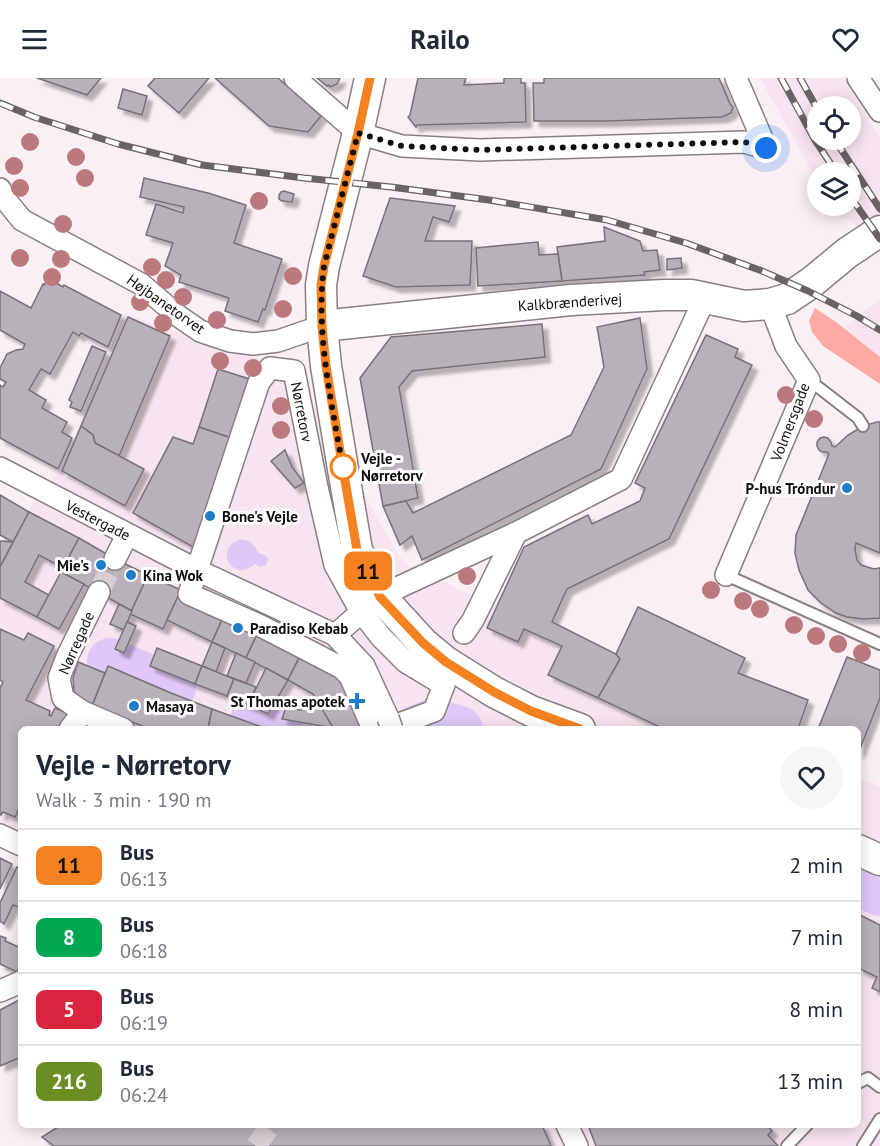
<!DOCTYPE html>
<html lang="en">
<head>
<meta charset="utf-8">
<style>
	:root { --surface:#fff; --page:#f6f6f7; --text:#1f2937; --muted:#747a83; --line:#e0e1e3 }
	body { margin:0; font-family:"PT Sans",sans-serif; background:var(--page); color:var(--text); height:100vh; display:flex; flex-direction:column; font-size:22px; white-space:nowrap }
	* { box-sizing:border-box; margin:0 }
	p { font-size:20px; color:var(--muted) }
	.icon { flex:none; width:33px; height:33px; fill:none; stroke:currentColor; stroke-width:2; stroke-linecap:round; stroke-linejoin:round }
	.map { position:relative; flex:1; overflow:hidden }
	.panel { position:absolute; left:18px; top:648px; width:843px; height:402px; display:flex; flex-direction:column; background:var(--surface); border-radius:9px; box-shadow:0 3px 15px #0003 }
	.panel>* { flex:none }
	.badge { padding:0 12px; border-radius:9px; font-size:21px; line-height:39px }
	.tools { position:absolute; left:807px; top:18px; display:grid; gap:12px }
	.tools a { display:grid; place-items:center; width:54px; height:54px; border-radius:50%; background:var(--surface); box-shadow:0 3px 15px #0003; font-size:30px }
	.you { position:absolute; width:30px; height:30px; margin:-15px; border:4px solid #fff; border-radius:50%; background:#1a73e8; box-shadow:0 0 0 9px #1a73e833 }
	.map>.badge { position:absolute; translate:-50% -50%; box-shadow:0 0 0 3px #fff }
	.round { display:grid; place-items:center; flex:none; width:63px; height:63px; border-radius:32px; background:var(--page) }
	.headline { display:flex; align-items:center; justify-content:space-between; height:102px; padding:0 18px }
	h1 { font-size:28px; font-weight:800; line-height:45px }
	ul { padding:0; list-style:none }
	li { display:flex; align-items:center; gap:18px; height:72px; padding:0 18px; border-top:2px solid var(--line) }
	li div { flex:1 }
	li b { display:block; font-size:22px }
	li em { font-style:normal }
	li .badge { min-width:66px; font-weight:700; text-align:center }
	header { display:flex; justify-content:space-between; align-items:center; height:78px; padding:0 18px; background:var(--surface); font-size:27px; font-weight:800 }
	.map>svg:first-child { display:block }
</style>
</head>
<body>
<header><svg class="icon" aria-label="menu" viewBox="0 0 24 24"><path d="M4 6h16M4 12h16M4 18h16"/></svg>Railo<svg class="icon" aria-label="heart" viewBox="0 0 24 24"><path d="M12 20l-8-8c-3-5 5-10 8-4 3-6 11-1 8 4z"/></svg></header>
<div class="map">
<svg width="880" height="1068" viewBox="0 0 880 1068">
	<defs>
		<filter id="shadow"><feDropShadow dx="5.5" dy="5.5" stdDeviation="1.5" flood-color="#0004"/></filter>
	</defs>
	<rect width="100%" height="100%" fill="#faeff4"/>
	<!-- built -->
	<g fill="#f8e4ee" fill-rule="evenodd">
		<path d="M760,0h84l36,60v121l-28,-39 -14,-3 -7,-11h19v-34h-32l-1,9zM818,28h32v34h-32z"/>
		<path d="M880,221v71l-49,-32z"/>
		<path d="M124,236l170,57 109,192 352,166h-734v115l-21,-9v-288l61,-78z"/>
		<path d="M858,699l22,10v359h-715l4,-21h689z"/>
	</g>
	<!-- green -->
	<path fill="#fdaaa3" d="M815,230l21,14 44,35v27l-57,-38 -11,-14 -3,-11z"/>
	<!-- water -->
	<path fill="#dfc8f8" d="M239,462c10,-1 16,4 19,13l8,3 2,3 -2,6 -6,2 -5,-3c-22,20 -42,-15 -16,-24z"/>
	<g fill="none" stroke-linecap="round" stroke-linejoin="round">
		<!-- river -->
		<g stroke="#dfc8f8" stroke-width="46">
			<path d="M110,583l63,27"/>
			<path d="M253,642l28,9"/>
			<path d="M414,651l20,-8 26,8"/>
			<path d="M858,805l22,10"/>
		</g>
	</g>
	<!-- building -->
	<g fill="#b9b1b9" stroke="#787178" stroke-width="1.5" filter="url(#shadow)">
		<path d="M37,0h64l-14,17z"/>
		<path d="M155,0h54l-30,35 -31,-27z"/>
		<path d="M215,0h63l43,38 -13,16 -39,-6z"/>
		<path d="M317,0h23l-3,6 -7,3 -1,-2 -2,1z"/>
		<path d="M418,0h48l-2,7 40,-2v-5h17v5h4l1,39 -109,3 -1,2 -8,-10 2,-2z"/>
		<path d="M544,0h175l11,26 3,3 -2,6 -9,4 -113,4h-75l-1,-38h11z"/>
		<path d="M123,11l24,7 -5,19 -24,-7z"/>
		<path d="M144,100l64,15 38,12 -12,38 48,16 -17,51 -2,-1 -5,13 -33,-11 4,-13 -50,-16 2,-7 -16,-9 8,-23 -27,-8 10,-31 27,9 1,-6 -44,-10z"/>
		<path d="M284,113l10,3 -2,8 -10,-1 -3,-2v-4l2,-3z"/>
		<path d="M390,120l65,8 -6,16 -16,-5 -8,24h47l-2,44 -74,2 -33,-11z"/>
		<path d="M604,149l36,14 3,10 14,-1 3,20 -16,2 1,3 -83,6 -5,-34 48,-6z"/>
		<path d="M538,164l1,13 19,-1 4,27 -84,5 -2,-38z"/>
		<path d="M681,180l1,10 -15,2v-11z"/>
		<path d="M48,200l15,9 1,-2 57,30 -13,32 -27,-14 -2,3 -6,-4 -23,42 -9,-5 -12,21 17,10 -4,8 25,14 -5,10 10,6 -14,31 -58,-31v-53l3,2 3,-5 -6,-3v-11l7,-14 9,-4 7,-1 2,-5 -25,-14v-39l31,17 12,-24 1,1z"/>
		<path d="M128,239l42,19 -51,120 -24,-13 -2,-8 -12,-9z"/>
		<path d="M640,240l7,51 -46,100 -179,91 -10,-24 -12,9 -17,-39 23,-5 7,12 158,-78 33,-68 -7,-40z"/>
		<path d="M542,246l3,33 -133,14 -13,16 19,111 -35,8 -23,-128 31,-41z"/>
		<path d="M706,257l32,14 -3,8 17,8 -83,174 -102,50 -15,33 64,32 4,5 -22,39 -50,-23 14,-29 -38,-17 -6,13 -31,-14 37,-81 64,-32 4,9 48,-23 5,-13 -10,-5z"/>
		<path d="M92,268l14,6 -25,59 -11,-4 2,-5 -3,-2z"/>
		<path d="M218,291l41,13 -19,59 -41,-14z"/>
		<path d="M877,344h3v131l-24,-10 -1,6 2,11 4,5 13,4 6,-1v50l-17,1 -16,-2 -11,-4 -15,-10 -13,-13 -9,-20 -4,-17 1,-18 33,-81 -2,-2h-5l-3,-2 -2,-4v-4l3,-4 4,-1 4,1 3,4 1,4 3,1 13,-12 15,-9z"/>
		<path d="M81,348l12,9 2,8 49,26 -19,37 -63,-35z"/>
		<path d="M199,349l41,14 -33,98 -14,8 -60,-34 40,-76 20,7z"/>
		<path d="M285,372l7,17 12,16 -9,5 -24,-27z"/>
		<path d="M0,417l29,17 -16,30 -13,-7z"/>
		<path d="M29,434l50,26 -16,30 -24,-13 -14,27 24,13 -12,22 -37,-19v-31z"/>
		<path d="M79,460l36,21 33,16 -16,36 -71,-39z"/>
		<path d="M0,463l13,1 -13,25z"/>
		<path d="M61,494l23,12 -25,45 -22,-12z"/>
		<path d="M148,497l33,15 -18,39 -33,-15z"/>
		<path d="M181,512l45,21 -14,31 -45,-22z"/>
		<path d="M119,526l13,7 -8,19 -14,-6z"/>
		<path d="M638,529l107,51 -7,15 70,27 -10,29h-134l-66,-31 22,-39 -4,-5z"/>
		<path d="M226,533l35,15 -15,32 -34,-16z"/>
		<path d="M127,544l9,4 -12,27 -9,-4z"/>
		<path d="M261,548l43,22 -16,32 -42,-22z"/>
		<path d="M0,551l24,11 4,-7 26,13 -28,54 24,11 -1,4 2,1 4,-8 14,6 -7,15 -5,-3 -1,3h-35v75l-6,13 -12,-5 -2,3 -1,-1v-126l3,-6 -3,-2z"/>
		<path d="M212,564l13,6 -9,24 -14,-6z"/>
		<path d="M157,570l45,18 -7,18 -45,-18z"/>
		<path d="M304,570l38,20 31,61 -40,-1 -20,-34 -25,-14z"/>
		<path d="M236,575l19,9 -9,21 -19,-7z"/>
		<path d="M847,579l33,13v28l-22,56v-25h-40z"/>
		<path d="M78,584l27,11 -13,33 -15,-10 -3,-5 -1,-13z"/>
		<path d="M108,588l63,27 41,16 -4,20h-58l-58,-23z"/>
		<path d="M202,588l32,13 -7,17 -32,-12z"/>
		<path d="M266,590l22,12 -20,34 -20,-9z"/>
		<path d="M234,601l22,8 -8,18 -21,-9z"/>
		<path d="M318,624l15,26 -51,-9 4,-12 15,3z"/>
		<path d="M212,631l50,18 7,2h-61z"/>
		<path d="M0,780l12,6 -12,25z"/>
		<path d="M17,789l4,1v40l-8,-3 -9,19 -4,-3v-18z"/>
		<path d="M858,836l22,11v67l-8,-4 5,-11 -19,-9z"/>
		<path d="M0,858l6,2 -1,3 16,7v15l-4,9 -17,-8z"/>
		<path d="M21,921v58l-21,9v-56z"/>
		<path d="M61,1047h35l3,2 2,-2h441l9,21h-497l-12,-9z"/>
		<path d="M588,1047h179l5,6 -4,4 10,11h-182z"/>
	</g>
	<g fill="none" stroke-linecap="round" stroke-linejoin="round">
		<!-- street-tunnel -->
		<g stroke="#d7cdd2" stroke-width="21" stroke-dasharray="21 10" stroke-linecap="butt">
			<path d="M99,514l16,-33"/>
			<path d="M256,1068l15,-21"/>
		</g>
		<!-- lane casing -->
		<g stroke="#897e83" stroke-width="14">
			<g id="lane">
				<path d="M809,302l49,38 5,8"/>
				<path d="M726,497l154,69"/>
				<path d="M858,1005l10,-5 12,9"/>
				<path d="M787,1068l20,-21"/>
				<path d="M863,1068l17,-27"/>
			</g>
		</g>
		<!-- street casing -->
		<g stroke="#897e83" stroke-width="24">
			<g id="street">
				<path d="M295,0l63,55 44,13 78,4 264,-8 22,6"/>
				<path d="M736,0l30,70"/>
				<path d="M858,0l22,33"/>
				<path d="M0,111l4,9 18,22 119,64 36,31 23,16 30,10 23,3 25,-3 44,-15"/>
				<path d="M0,390l197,102 138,65 29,31 24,52"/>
				<path d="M115,481l12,-24"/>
				<path d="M726,497l83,-195 -23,-34 -16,-42"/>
				<path d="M99,514l-32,65 -8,21 4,20 20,14 40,17"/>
				<path d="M464,555l9,-13 43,-87"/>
				<path d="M335,557l45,-39 136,-63 105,-54 84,-181"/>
				<path d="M70,651l13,-17"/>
				<path d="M373,651l-23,-53 -8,-8 -81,-42 -72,-32 70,-212 11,-14 24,3 23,116 18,78 25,45 21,27 25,25 38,23 -10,26 -48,18"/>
				<path d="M0,757l21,10"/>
				<path d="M0,913l21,-9"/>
				<path d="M567,1047l10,21"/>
			</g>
		</g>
		<!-- secondary casing -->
		<g stroke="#897e83" stroke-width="33">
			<g id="secondary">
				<path d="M370,0l-12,55 -34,133 -3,19 1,41 4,40 17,103 14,81 23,46 43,47 23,19 48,30 37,19 49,18"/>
				<path d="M322,248l249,-26 93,-5h27l53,11 26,-2 17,-5 25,-17 35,-29 33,-22"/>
				<path d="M858,772l22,10"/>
			</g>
		</g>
		<!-- lane -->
		<use href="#lane" stroke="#fff" stroke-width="10"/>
		<!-- street -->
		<use href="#street" stroke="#fff" stroke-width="21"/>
		<!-- secondary -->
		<use href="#secondary" stroke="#fff" stroke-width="30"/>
		<!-- rail casing -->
		<g stroke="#6a6366" stroke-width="7">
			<g id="rail">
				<path d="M781,0l34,62 21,32"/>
				<path d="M800,0l18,32"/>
				<path d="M0,25l34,14 84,27 84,21 102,13 87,9 98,13 118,20 79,23 76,28 46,20 49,25 23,14"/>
				<path d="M835,62l45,69"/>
				<path d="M850,118l30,43"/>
			</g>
		</g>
		<!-- rail -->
		<use href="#rail" stroke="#fff" stroke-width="4.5" stroke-dasharray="14" stroke-linecap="butt"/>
		<!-- street-bridge casing -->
		<g stroke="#897e83" stroke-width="24" stroke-linecap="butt">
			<path id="street-bridge" d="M388,640l4,11"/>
		</g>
		<!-- street-bridge -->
		<use href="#street-bridge" stroke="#fff" stroke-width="21"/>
	</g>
	<!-- trees -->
	<g fill="#bb787d">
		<circle cx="30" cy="64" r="9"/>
		<circle cx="76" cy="79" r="9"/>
		<circle cx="14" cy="88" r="9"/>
		<circle cx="85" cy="100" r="9"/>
		<circle cx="20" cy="110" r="9"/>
		<circle cx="259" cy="123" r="9"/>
		<circle cx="63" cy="146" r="9"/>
		<circle cx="20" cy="180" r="9"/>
		<circle cx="61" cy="181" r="9"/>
		<circle cx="152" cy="189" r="9"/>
		<circle cx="293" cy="198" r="9"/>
		<circle cx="52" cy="199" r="9"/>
		<circle cx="166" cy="202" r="9"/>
		<circle cx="183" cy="219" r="9"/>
		<circle cx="140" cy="224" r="9"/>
		<circle cx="283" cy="231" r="9"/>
		<circle cx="217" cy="242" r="9"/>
		<circle cx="163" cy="245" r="9"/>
		<circle cx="220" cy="283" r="9"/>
		<circle cx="253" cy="290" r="9"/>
		<circle cx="786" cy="317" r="9"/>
		<circle cx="281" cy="328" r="9"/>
		<circle cx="814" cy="341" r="9"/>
		<circle cx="281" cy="352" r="9"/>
		<circle cx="467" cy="498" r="9"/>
		<circle cx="711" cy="512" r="9"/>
		<circle cx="743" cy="523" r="9"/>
		<circle cx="760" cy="531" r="9"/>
		<circle cx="794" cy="547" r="9"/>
		<circle cx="816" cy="558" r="9"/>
		<circle cx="838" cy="566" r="9"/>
		<circle cx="862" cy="575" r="9"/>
	</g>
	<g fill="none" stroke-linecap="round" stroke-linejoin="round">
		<!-- line casing -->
		<g stroke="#fff" stroke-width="14">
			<path id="line" d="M370,0l-12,55 -34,133 -3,19 1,42 4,39 17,103 14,81 23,47 43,46 23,19 48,30 37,19 49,18"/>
		</g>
		<!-- line -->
		<use href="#line" stroke="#f58220" stroke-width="9"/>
		<!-- walk -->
		<path stroke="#120e10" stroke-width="6" stroke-dasharray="0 10.8" d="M343,389v2c-11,-66 -28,-136 -19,-203l34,-133 44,13 78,4 264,-8 22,6"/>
	</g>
	<!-- markers -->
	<circle fill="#fff" stroke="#f58220" stroke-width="3" cx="343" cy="389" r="12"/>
	<g fill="#1e7cc8" stroke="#fff" stroke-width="2">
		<circle cx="847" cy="410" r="6"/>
		<circle cx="210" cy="438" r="6"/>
		<circle cx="101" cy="487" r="6"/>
		<circle cx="131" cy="497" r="6"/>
		<circle cx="238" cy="550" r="6"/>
		<path d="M354 614h6v6h6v6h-6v6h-6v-6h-6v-6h6z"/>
		<circle cx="134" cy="628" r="6"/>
	</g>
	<g text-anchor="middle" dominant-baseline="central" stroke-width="6" stroke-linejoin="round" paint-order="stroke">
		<!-- street labels -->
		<g font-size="15" fill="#120e10" stroke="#fff">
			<text transform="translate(570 224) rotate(-4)">Kalkbrænderivej</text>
			<text transform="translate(166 226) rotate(35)">Højbanetorvet</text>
			<text transform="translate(302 334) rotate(79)">Nørretorv</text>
			<text transform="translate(790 344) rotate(-69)">Volmersgade</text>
			<text transform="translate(98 442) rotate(27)">Vestergade</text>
			<text transform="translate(76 565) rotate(-66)">Nørregade</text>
		</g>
		<!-- stop labels -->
		<g font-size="15" font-weight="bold" fill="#120e10" stroke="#fff" text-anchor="start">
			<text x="361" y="380">Vejle -<tspan x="361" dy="17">Nørretorv</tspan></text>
		</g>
		<!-- poi labels -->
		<g font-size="15" font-weight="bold" fill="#120e10" stroke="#fff" text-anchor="start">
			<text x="835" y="410" text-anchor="end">P-hus Tróndur</text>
			<text x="222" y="438">Bone's Vejle</text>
			<text x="89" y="487" text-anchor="end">Mie's</text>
			<text x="143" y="497">Kina Wok</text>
			<text x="250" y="550">Paradiso Kebab</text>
			<text x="345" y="623" text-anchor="end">St Thomas apotek</text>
			<text x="146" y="628">Masaya</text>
		</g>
	</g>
</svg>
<div class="tools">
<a><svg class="icon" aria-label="locate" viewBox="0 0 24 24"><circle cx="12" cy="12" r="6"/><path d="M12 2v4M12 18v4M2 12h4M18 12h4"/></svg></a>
<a><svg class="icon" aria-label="layers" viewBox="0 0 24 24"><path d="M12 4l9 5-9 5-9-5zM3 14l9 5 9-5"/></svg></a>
</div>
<div class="you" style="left:766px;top:70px"></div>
<b class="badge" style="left:368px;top:493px;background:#f58220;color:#111">11</b>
<section class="panel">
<div class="headline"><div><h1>Vejle - Nørretorv</h1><p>Walk · 3 min · 190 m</p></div><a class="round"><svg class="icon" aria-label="heart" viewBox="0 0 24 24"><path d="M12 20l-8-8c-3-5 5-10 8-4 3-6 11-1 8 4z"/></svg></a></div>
<ul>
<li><span class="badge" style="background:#f58220;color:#111">11</span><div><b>Bus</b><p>06:13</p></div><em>2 min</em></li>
<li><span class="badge" style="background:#00a651;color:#fff">8</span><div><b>Bus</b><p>06:18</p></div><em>7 min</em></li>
<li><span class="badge" style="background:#d7263d;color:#fff">5</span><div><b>Bus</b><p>06:19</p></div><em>8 min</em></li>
<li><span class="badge" style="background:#6b8e23;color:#fff">216</span><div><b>Bus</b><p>06:24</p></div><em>13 min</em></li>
</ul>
</section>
</div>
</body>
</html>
